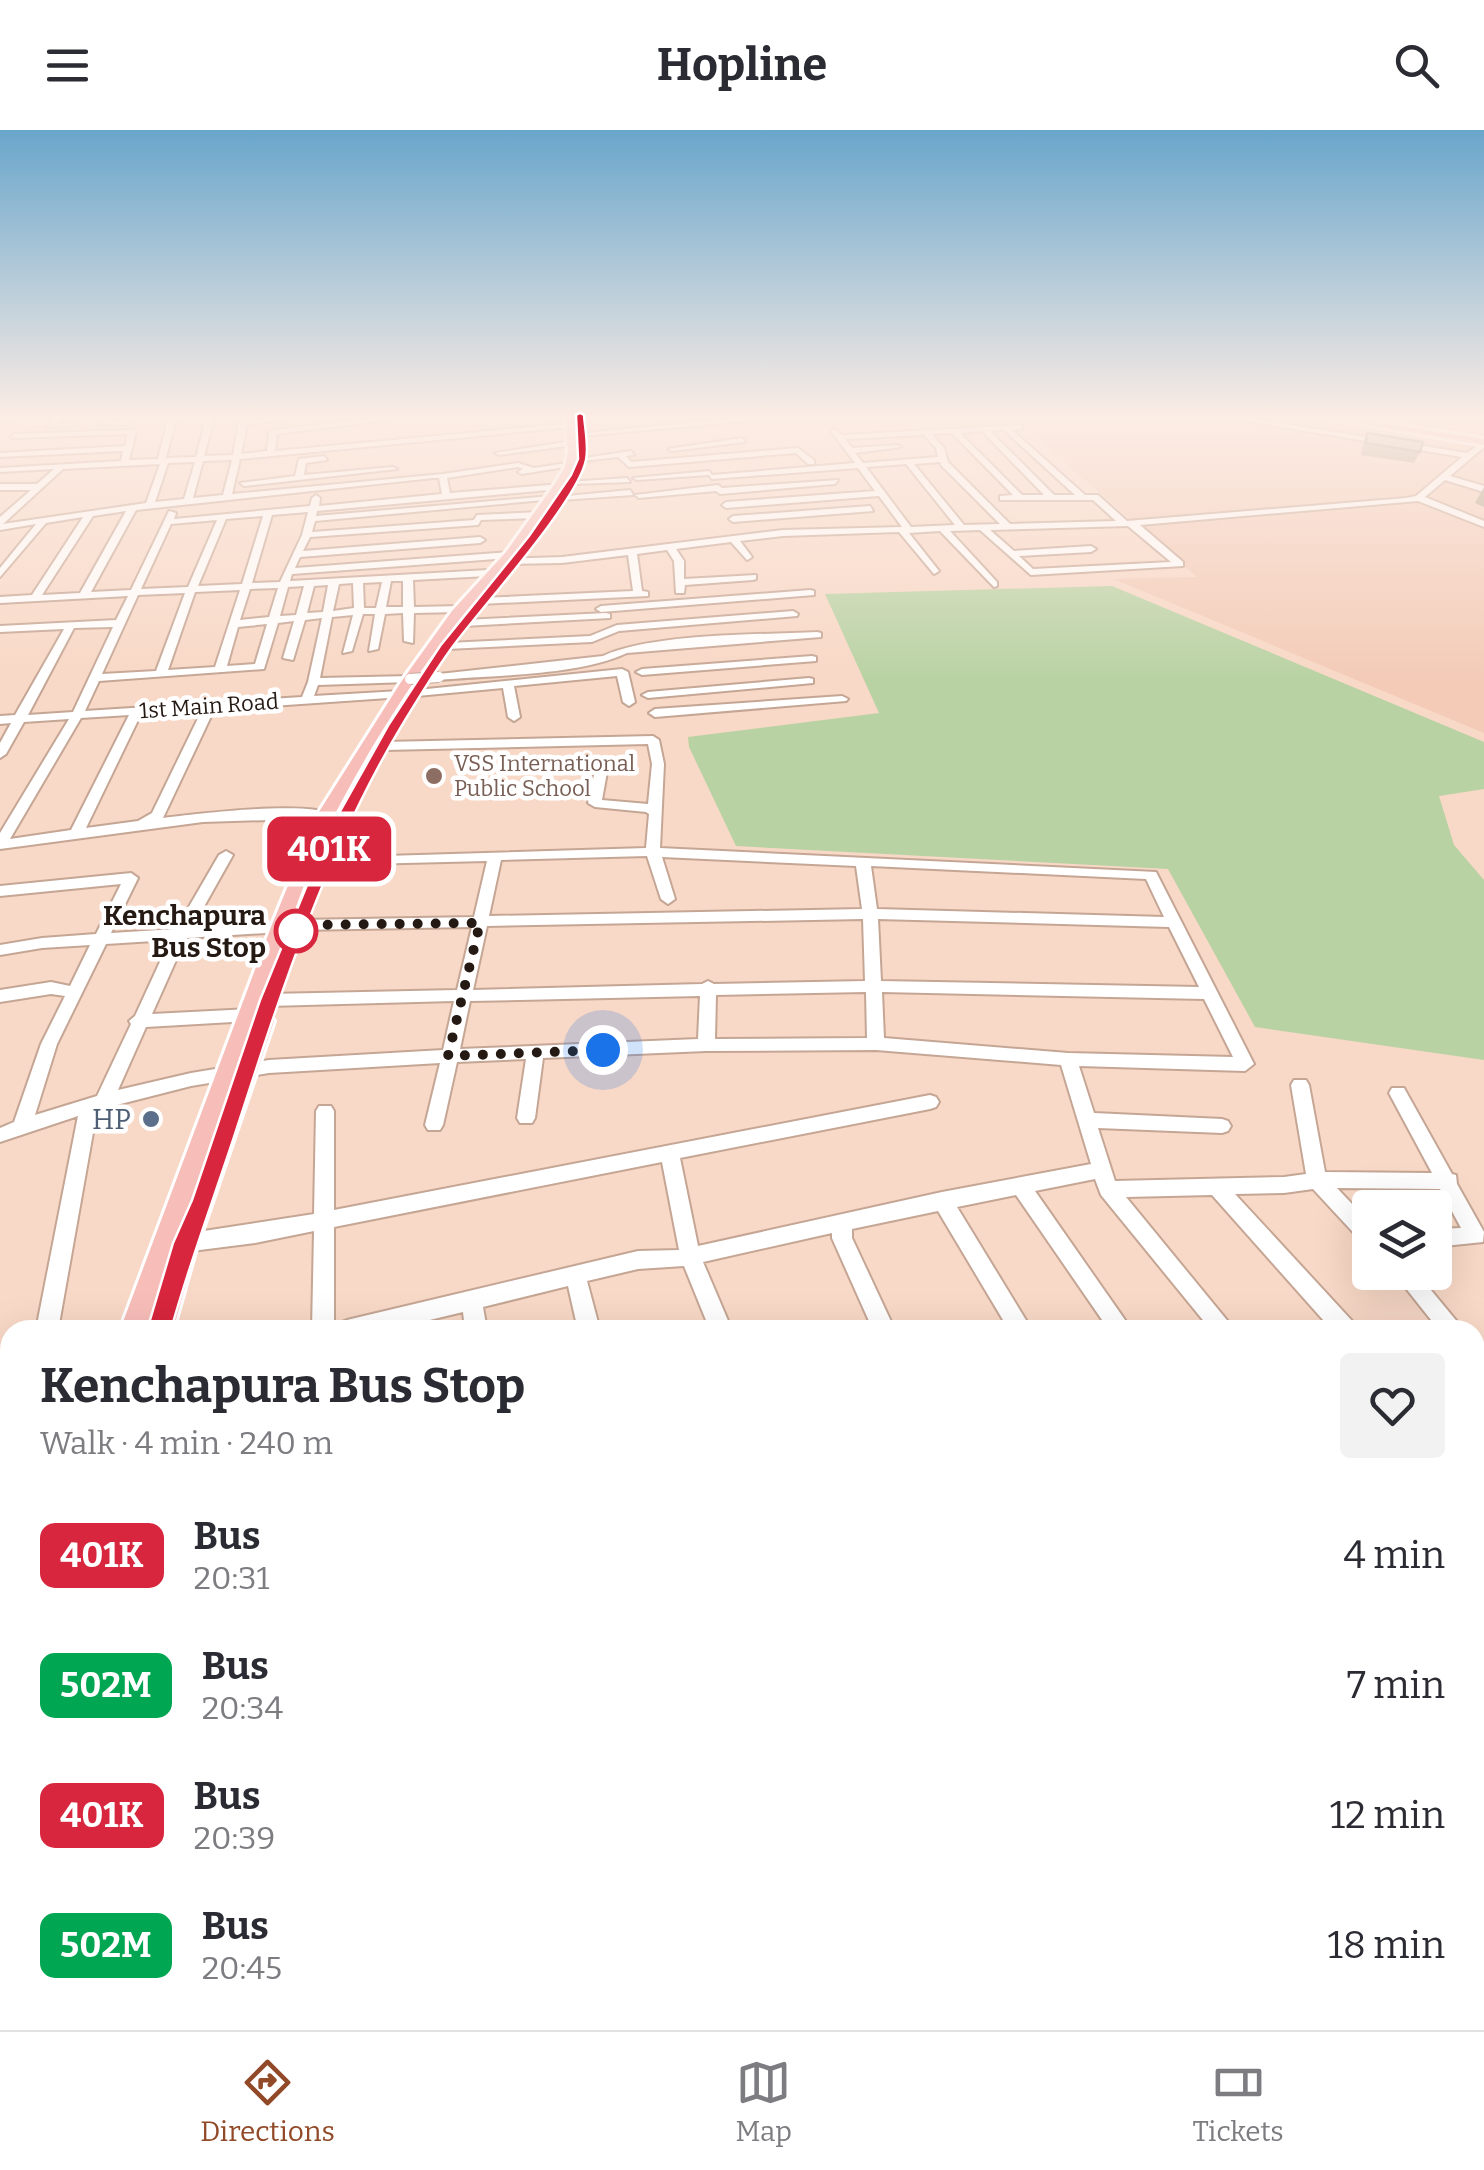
<!DOCTYPE html>
<html lang="en">
<head>
<meta charset="utf-8">
<style>
	:root { --surface:#fff; --page:#f2f2f3; --text:#2b2b33; --muted:#7c7c81; --line:#e1e1e2; --accent:#914927 }
	body { margin:0; font-family:Bitter,serif; background:var(--page); color:var(--text); height:100vh; display:flex; flex-direction:column; font-size:38px; white-space:nowrap }
	* { box-sizing:border-box; margin:0 }
	p { font-size:32px; color:var(--muted) }
	.icon { flex:none; width:55px; height:55px; fill:none; stroke:currentColor; stroke-width:2; stroke-linecap:round; stroke-linejoin:round }
	.map { position:relative; flex:1; overflow:hidden }
	.side { position:absolute; left:0px; top:1190px; width:1485px; height:710px; display:flex; flex-direction:column; background:var(--surface); border-radius:30px 30px 0 0; box-shadow:0 10px 40px #0002 }
	.side>* { flex:none }
	.badge { padding:0 20px; border-radius:15px; font-size:35px; line-height:65px }
	.controls { position:absolute; left:1352px; top:1060px; display:grid; gap:20px }
	.controls a { display:grid; place-items:center; width:100px; height:100px; border-radius:10px; background:var(--surface); box-shadow:0 10px 40px #0002; font-size:50px }
	.you { position:absolute; width:50px; height:50px; margin:-25px; border:8px solid #fff; border-radius:50%; background:#1a73e8; box-shadow:0 0 0 15px #1a73e833 }
	.map>.badge { position:absolute; translate:-50% -50%; box-shadow:0 0 0 5px #fff }
	.round { display:grid; place-items:center; flex:none; width:105px; height:105px; border-radius:10px; background:var(--page) }
	.summary { display:flex; align-items:center; justify-content:space-between; height:170px; padding:0 40px }
	h1 { font-size:48px; font-weight:700; line-height:75px }
	ul { padding:0; list-style:none }
	li { display:flex; align-items:center; gap:30px; height:130px; padding:0 40px }
	li div { flex:1 }
	li b { display:block; font-size:38px }
	li em { font-style:normal }
	li .badge { min-width:110px; font-weight:700; text-align:center }
	header { display:flex; justify-content:space-between; align-items:center; height:130px; padding:0 40px; background:var(--surface); font-size:45px; font-weight:700 }
	.tab-bar { display:flex; justify-content:space-around; align-items:center; height:140px; border-top:2px solid var(--line); background:var(--surface); font-size:28px; color:var(--muted) }
	.tab-bar a { display:grid; justify-items:center; gap:5px }
	.tab-bar .current { color:var(--accent) }
	.map>svg:first-child { display:block }
</style>
</head>
<body>
<header><svg class="icon" aria-label="menu" viewBox="0 0 24 24"><path d="M4 6h16M4 12h16M4 18h16"/></svg>Hopline<svg class="icon" aria-label="search" viewBox="0 0 24 24"><circle cx="10" cy="10" r="6"/><path d="M15 15l6 6"/></svg></header>
<div class="map">
<svg width="1484" height="1900" viewBox="0 0 1484 1900">
	<rect width="100%" height="100%" fill="#f8d8c6"/>
	<!-- built -->
	<path fill="#f3cbb7" d="M748,285h736v318l-370,-154 83,-2 -179,-155 -259,10z"/>
	<!-- green -->
	<path fill="#b8d2a3" d="M1112,456l372,156v47l-45,7 15,49 30,35v180l-229,-33 -87,-158 -432,-23 -47,-99 -1,-10 191,-24 -54,-119z"/>
	<g fill="none" stroke-linecap="round" stroke-linejoin="round">
		<!-- minor casing -->
		<g stroke="#c5a695" stroke-width="4">
			<g id="minor">
				<path d="M31,285l-4,2 -27,4v-4z"/>
				<path d="M57,285h8l-8,8 19,2 -28,2z"/>
				<path d="M125,285h8l-7,10 -27,-1 22,-3z"/>
				<path d="M169,285h8l-11,43 30,-1 11,-42h8l-11,41 29,-1 7,-40h8v5l46,-5 6,2 -53,8 -6,29 26,-3 2,-19 4,-2 129,-15h23l-148,19 -2,17 299,-28 -3,4 -331,32 -8,35 211,-20 75,-11 16,5 40,-6 -3,4 -49,8 -4,-2 5,-3 -5,-2 -71,11 3,15 112,-9 -3,5 -242,22 -1,5 235,-20 4,3 -240,22 -3,11 162,-12 3,-5 62,-3 4,3 -4,3 -58,2 -3,5 -168,12 -7,14 177,-14 5,3 -5,3 -180,14 -5,11 215,-16 5,3 -5,3 -218,16 -2,7 216,-12 5,3 -5,3 -93,5 1,27 47,-1 5,3 -5,3 -47,1 -1,30 -9,-2 -1,-28 -18,1 -7,35 -9,2 6,-37h-12l-11,37 -9,2 10,-38 -21,2 -12,61 90,-2 6,3 -6,3 -92,3 -4,11 103,-6 205,-21 6,3 7,30 -6,4 -6,-4 -6,-26 -103,10 6,31 -6,4 -6,-4 -5,-29 -86,8 -203,14 -51,108c33,-4 146,-18 170,-3l-2,3 -128,4 -203,27v-16l69,-114 -45,3 -18,32 -6,4v-15l11,-20 -11,1v-8l15,-1 49,-86 -64,3v-6l116,-6 12,-24 -128,7v-6l32,-2 51,-78 -37,6 -46,54v-9l36,-44 -36,6v-13l31,-27h-31v-6h37l17,-15 -54,3v-4l121,-7 2,-10 -123,6v-4l125,-7 3,-12 -117,4 3,-4 118,-4 4,2 -7,28 29,-1zM232,330l-9,35 -30,3 10,-37zM195,332l-11,37 -29,3 13,-39zM160,334l-14,39 -143,21 60,-55zM433,348h6l3,16 -123,12 1,-8 -4,-3 -4,3 -2,8 -136,13 2,-6 -7,-2 -38,79 -40,2 45,-82zM126,381l-46,82 -38,2 51,-79zM308,382l-6,23 -22,47 -28,1 20,-68zM263,386l-21,68 -44,2 28,-67zM217,390l-29,67 -47,2 30,-65zM391,451h12v26h-17zM382,452l-6,26h-12l-1,-25zM353,453l1,25 -21,3 6,-27zM328,455l-5,27 -16,1 7,-27zM304,456l-8,29 -16,1 8,-29zM278,458l-9,29 -29,3 10,-31zM240,460l-25,77 -47,3 27,-78zM185,463l-29,78 -54,3 36,-79zM322,488l-14,64 -6,15 -217,14 14,-30 165,-12 14,-46 16,-2 -11,37 10,2 12,-40zM267,494l-12,40 -28,2 11,-39zM113,497l-40,85 -45,3 46,-87zM202,580l-50,103 -14,8 -52,7 55,-114zM129,585l-58,115 -61,9 71,-121z"/>
				<path d="M1183,285h8l-7,5 -4,-2z"/>
				<path d="M1210,285h18l239,38 17,-12v6l-34,29 34,10v6l-39,-12 -20,17 59,24v6l-66,-26 -278,24 43,37v4l-152,9 -51,-45 -30,1 47,51v4l-3,1 -54,-56 -31,2 30,38 -5,3 -35,-42 -116,4 -43,5 12,16 -5,3 -16,-18 -55,7 8,12v18l72,-4v4l-3,1 -68,5 -1,8h-8l-2,-32 -7,-11 -30,4 5,37 6,1v4l-168,8 -5,-3 5,-3 153,-7 -5,-36 -66,8 -61,1v-4l3,-1 58,-2 221,-27 119,-3 -23,-31 -153,12 -4,-3 4,-3 149,-11 -17,-23 -146,11 -3,-4 -72,5 -4,-2 76,-7 3,4 143,-12 -24,-32 4,-2 7,6 180,-10v4l-10,1 73,65h13l29,26 279,-23 10,-2 46,-39zM1004,300l71,65h-21l-64,-64zM982,301l62,64h-22l-62,-62zM952,303l61,62 -13,1v4h93l23,21 -106,3 -62,-62 -4,-14 -12,-14zM924,305l12,13 2,9 -75,6 -8,-10 46,-6 -4,-2 -45,3 -7,-9zM940,332l1,3 59,59 -36,1 -50,-61zM906,334l49,61 -44,2 -45,-60zM1128,396l43,36 -138,7 -14,-13 72,-4 5,-3 -5,-3 -77,5 -24,-21z"/>
				<path d="M743,287l3,4 -165,15 -4,-2z"/>
				<path d="M742,308l3,4 -73,9 -4,-2z"/>
				<path d="M572,311l3,4 -76,10 -4,-2z"/>
				<path d="M798,318l16,12v4h-6l-12,-11 -167,14 -11,-10 -36,4 -4,-2 53,-8 3,4 -8,1 5,6z"/>
				<path d="M324,326l3,4 -21,3 -2,12 89,-8 4,2 -153,17 -4,-3 55,-7 4,-17z"/>
				<path d="M627,348l3,4 -58,2 -4,-2z"/>
				<path d="M838,350l-3,4 -115,10 -4,-3 -77,7 -4,-3 83,-10 4,3z"/>
				<path d="M630,360l3,5 -72,5 -4,-3z"/>
				<path d="M870,376l3,5 -140,11 -4,-3 4,-3z"/>
				<path d="M810,460l4,1v4l-213,17 -5,-3 5,-3z"/>
				<path d="M793,481l5,3 -1,2 -178,15 -27,11 -145,7 -5,-3 5,-3 143,-7 27,-11z"/>
				<path d="M606,483l4,1v4l-146,8 -5,-3 5,-3z"/>
				<path d="M817,502l4,1v4l-194,16c-49,23 -133,22 -188,27l-6,-3 6,-3 164,-18c50,-23 156,-21 214,-24z"/>
				<path d="M812,526l4,1v4l-174,14 -6,-3 6,-3z"/>
				<path d="M809,548l4,1v4l-165,15 -6,-3 6,-3z"/>
				<path d="M842,566l6,3 -2,2 -191,16 -6,-4 6,-4z"/>
				<path d="M653,606l6,4 5,24 -4,84 496,24 98,192 -9,7 -166,-5 15,47 128,6 6,2 3,5 -3,5 -6,2 -124,-5 17,53 169,-4 22,-3 -15,-89 3,-5h12l3,5 16,87 107,1 -43,-80 3,-5h12l48,86 4,1 1,9 27,48 -1,10 -48,5v-18l26,-1 -21,-39 -103,-1 33,35v23l-7,-3 -50,-54 -29,4 -49,1 119,129 3,7h-25l-120,-135 -86,2 109,133h-24l-110,-135 -6,-16 -60,12 97,139h-23l-93,-135 -59,12 75,123h-23l-71,-119 -86,18v9l43,92h-22l-41,-92v-5l-129,29 29,68h-22l-26,-64 -46,3 -51,12 13,49h-22l-10,-44 -85,21 4,23h-22l-2,-18 -75,18h-52l3,-7 8,-3 291,-69 41,-1 -17,-88 -328,65v103h-22l2,-99 -59,12 -71,9 -7,-3 -3,-6 3,-6 7,-3 130,-20 2,-103 3,-5h12l3,5v99l596,-115 6,2 3,5 -3,5 -6,2 -250,49 18,88 244,-54 149,-28 -30,-99 -185,-15 -170,1 -163,7 -8,60 -3,5h-12l-3,-5 9,-59 -69,3 -14,63 -3,5h-12l-3,-5 15,-62 -171,10 -78,13 -94,24 -39,220h-22l42,-214 -78,26v-14l14,-6 27,-78 24,-48 -14,-2 -51,8v-12l51,-8 19,4 20,-41 -48,3 -42,7v-10l42,-7 54,-4 25,-50 -121,12v-10l131,-13 7,5 -27,55 65,-4 43,-74 7,-4 7,4 -41,73 89,-6 8,5 -8,5 -95,6 -34,76 98,-5 8,6 -8,6 -104,6 -28,63 73,-17 78,-13 174,-10 11,-49 -185,5 -8,-6 8,-6 188,-4 15,-63 -174,3 -8,-5 8,-5 176,-3 13,-56 -163,4 -5,-1v-6l327,-10 3,-34 -3,-2 -51,-5 -7,-4 9,-42 6,-4 6,4 -7,39 46,4 4,-40 -4,-20 -264,6 -6,-4 6,-4zM647,726l14,43 7,5 7,-5 -13,-42 194,9 6,43 -373,7 12,-56zM871,736l275,13 18,38 -287,-8zM863,789l2,62 -151,3 -6,-3 -6,3 -229,6 14,-64zM878,789l291,8 30,60 -318,-6zM170,810l-35,76 -6,5 2,3 -34,72 -62,19 22,-71 49,-100zM866,862l1,46 -152,1 1,-44zM882,862l322,7 29,58 -165,-4 -184,-15zM700,866l-2,43 -238,10 10,-48z"/>
				<path d="M1393,1142h23l48,58h-25z"/>
				<path d="M1475,1220l9,4v29l-9,-5z"/>
				<path d="M10,1228v22l-10,2v-22z"/>
				<path d="M1475,1273l9,1v22l-9,-1z"/>
				<path d="M1484,1439v26l-9,3v-26z"/>
				<path d="M10,1445v26l-10,3v-26z"/>
				<path d="M1484,1630v28l-9,2v-28z"/>
				<path d="M1484,1844v32l-9,3v-32z"/>
				<rect x="255" y="1890" width="32" height="10"/>
				<path d="M823,1890h57l-4,10h-57z"/>
				<path d="M981,1890h32l4,10h-32z"/>
				<path d="M1198,1890h33l4,10h-33z"/>
				<path d="M1384,1890h34l4,10h-34z"/>
			</g>
		</g>
		<!-- major casing -->
		<g stroke="#fff" stroke-width="6">
			<g id="major">
				<path d="M565,285h10c1,17 6,37 0,53 -19,48 -78,106 -111,146 -44,53 -97,138 -129,200 -32,62 -52,134 -75,200l11,2 3,5 -79,231 -22,78h-53l151,-403 46,-112 84,-133 51,-71 54,-59 48,-67 11,-18 3,-15z"/>
				<path d="M1311,285h23l150,24v6z"/>
				<path d="M10,1873v17h66l-1,10h-75l4,-25z"/>
			</g>
		</g>
		<!-- minor -->
		<use href="#minor" fill="#fff" fill-rule="evenodd"/>
		<!-- major -->
		<use href="#major" fill="#f7bdb9" fill-rule="evenodd"/>
		<!-- minor-bridge casing -->
		<g stroke="#c5a695" stroke-width="12" stroke-linecap="butt">
			<path id="minor-bridge" d="M410,549l29,-2"/>
		</g>
		<!-- minor-bridge -->
		<use href="#minor-bridge" stroke="#fff" stroke-width="10"/>
	</g>
	<!-- wall -->
	<g fill="#a99982">
		<path d="M1367,303l53,19 -6,11 -53,-8 2,-11z"/>
		<path d="M1484,357v20l-9,-4z"/>
	</g>
	<!-- building -->
	<path fill="#c5b297" stroke="#8a7d6a" stroke-width="2.5" d="M1367,303l56,9 -3,10 -54,-9z"/>
	<!-- sky -->
	<linearGradient id="sky" x2="0" y2="1"><stop stop-color="#69a6cb"/><stop offset="0.52" stop-color="#fcede5"/><stop offset="1" stop-color="#fcede5" stop-opacity="0"/></linearGradient>
	<rect width="1484" height="551" fill="url(#sky)"/>
	<!-- line -->
	<path fill="#d7263d" stroke="#fff" stroke-width="2.5" d="M580,283l4,2c1,14 5,32 2,45 -8,41 -104,147 -132,185 -18,24 -34,51 -50,77 -76,125 -122,267 -167,406 -22,68 -47,133 -66,202l-4,8 -8,3 -9,-3 -3,-8 26,-87 19,-43 68,-200 69,-169 60,-107 51,-78 89,-110 42,-61 7,-16 -2,-44z"/>
	<g fill="none" stroke-linecap="round" stroke-linejoin="round">
		<!-- walk -->
		<path stroke="#251913" stroke-width="10" stroke-dasharray="0 18" d="M296,801l2,-6 182,-2 -32,133 155,-6"/>
	</g>
	<!-- markers -->
	<circle fill="#8d6e63" stroke="#fff" stroke-width="4" cx="434" cy="646" r="10"/>
	<circle fill="#fff" stroke="#d7263d" stroke-width="5" cx="296" cy="801" r="20"/>
	<circle fill="#5c6f8a" stroke="#fff" stroke-width="4" cx="151" cy="989" r="10"/>
	<g text-anchor="middle" dominant-baseline="central" stroke-width="9" stroke-linejoin="round" paint-order="stroke">
		<!-- far-street labels -->
		<g font-size="22" fill="#251913" stroke="#fff">
			<text transform="translate(209 576) rotate(-4)">1st Main Road</text>
		</g>
		<!-- far-education labels -->
		<g font-size="22" fill="#785e54" stroke="#fff" text-anchor="start">
			<text x="454" y="633">VSS International<tspan x="454" dy="25">Public School</tspan></text>
		</g>
		<!-- stop labels -->
		<g font-size="28" font-weight="bold" fill="#251913" stroke="#fff" text-anchor="end">
			<text x="266" y="785">Kenchapura<tspan x="266" dy="32">Bus Stop</tspan></text>
		</g>
		<!-- service labels -->
		<g font-size="28" fill="#4e5e75" stroke="#fff" text-anchor="end">
			<text x="131" y="989">HP</text>
		</g>
	</g>
</svg>
<div class="controls">
<a><svg class="icon" aria-label="layers" viewBox="0 0 24 24"><path d="M12 4l9 5-9 5-9-5zM3 14l9 5 9-5"/></svg></a>
</div>
<div class="you" style="left:603px;top:920px"></div>
<b class="badge" style="left:329px;top:719px;background:#d7263d;color:#fff">401K</b>
<section class="side">
<div class="summary"><div><h1>Kenchapura Bus Stop</h1><p>Walk · 4 min · 240 m</p></div><a class="round"><svg class="icon" aria-label="heart" viewBox="0 0 24 24"><path d="M12 20l-8-8c-3-5 5-10 8-4 3-6 11-1 8 4z"/></svg></a></div>
<ul>
<li><span class="badge" style="background:#d7263d;color:#fff">401K</span><div><b>Bus</b><p>20:31</p></div><em>4 min</em></li>
<li><span class="badge" style="background:#00a651;color:#fff">502M</span><div><b>Bus</b><p>20:34</p></div><em>7 min</em></li>
<li><span class="badge" style="background:#d7263d;color:#fff">401K</span><div><b>Bus</b><p>20:39</p></div><em>12 min</em></li>
<li><span class="badge" style="background:#00a651;color:#fff">502M</span><div><b>Bus</b><p>20:45</p></div><em>18 min</em></li>
</ul>
</section>
</div>
<nav class="tab-bar">
<a class="current"><svg class="icon" aria-label="directions" viewBox="0 0 24 24"><path d="M12 3l9 9-9 9-9-9zM9 14v-3h6M13 9l2 2-2 2"/></svg>Directions</a>
<a><svg class="icon" aria-label="map" viewBox="0 0 24 24"><path d="M3 6l6-2 6 2 6-2v14l-6 2-6-2-6 2zM9 4v14M15 6v14"/></svg>Map</a>
<a><svg class="icon" aria-label="tickets" viewBox="0 0 24 24"><path d="M3 7h18v10H3zM15 7v10"/></svg>Tickets</a>
</nav>
</body>
</html>
